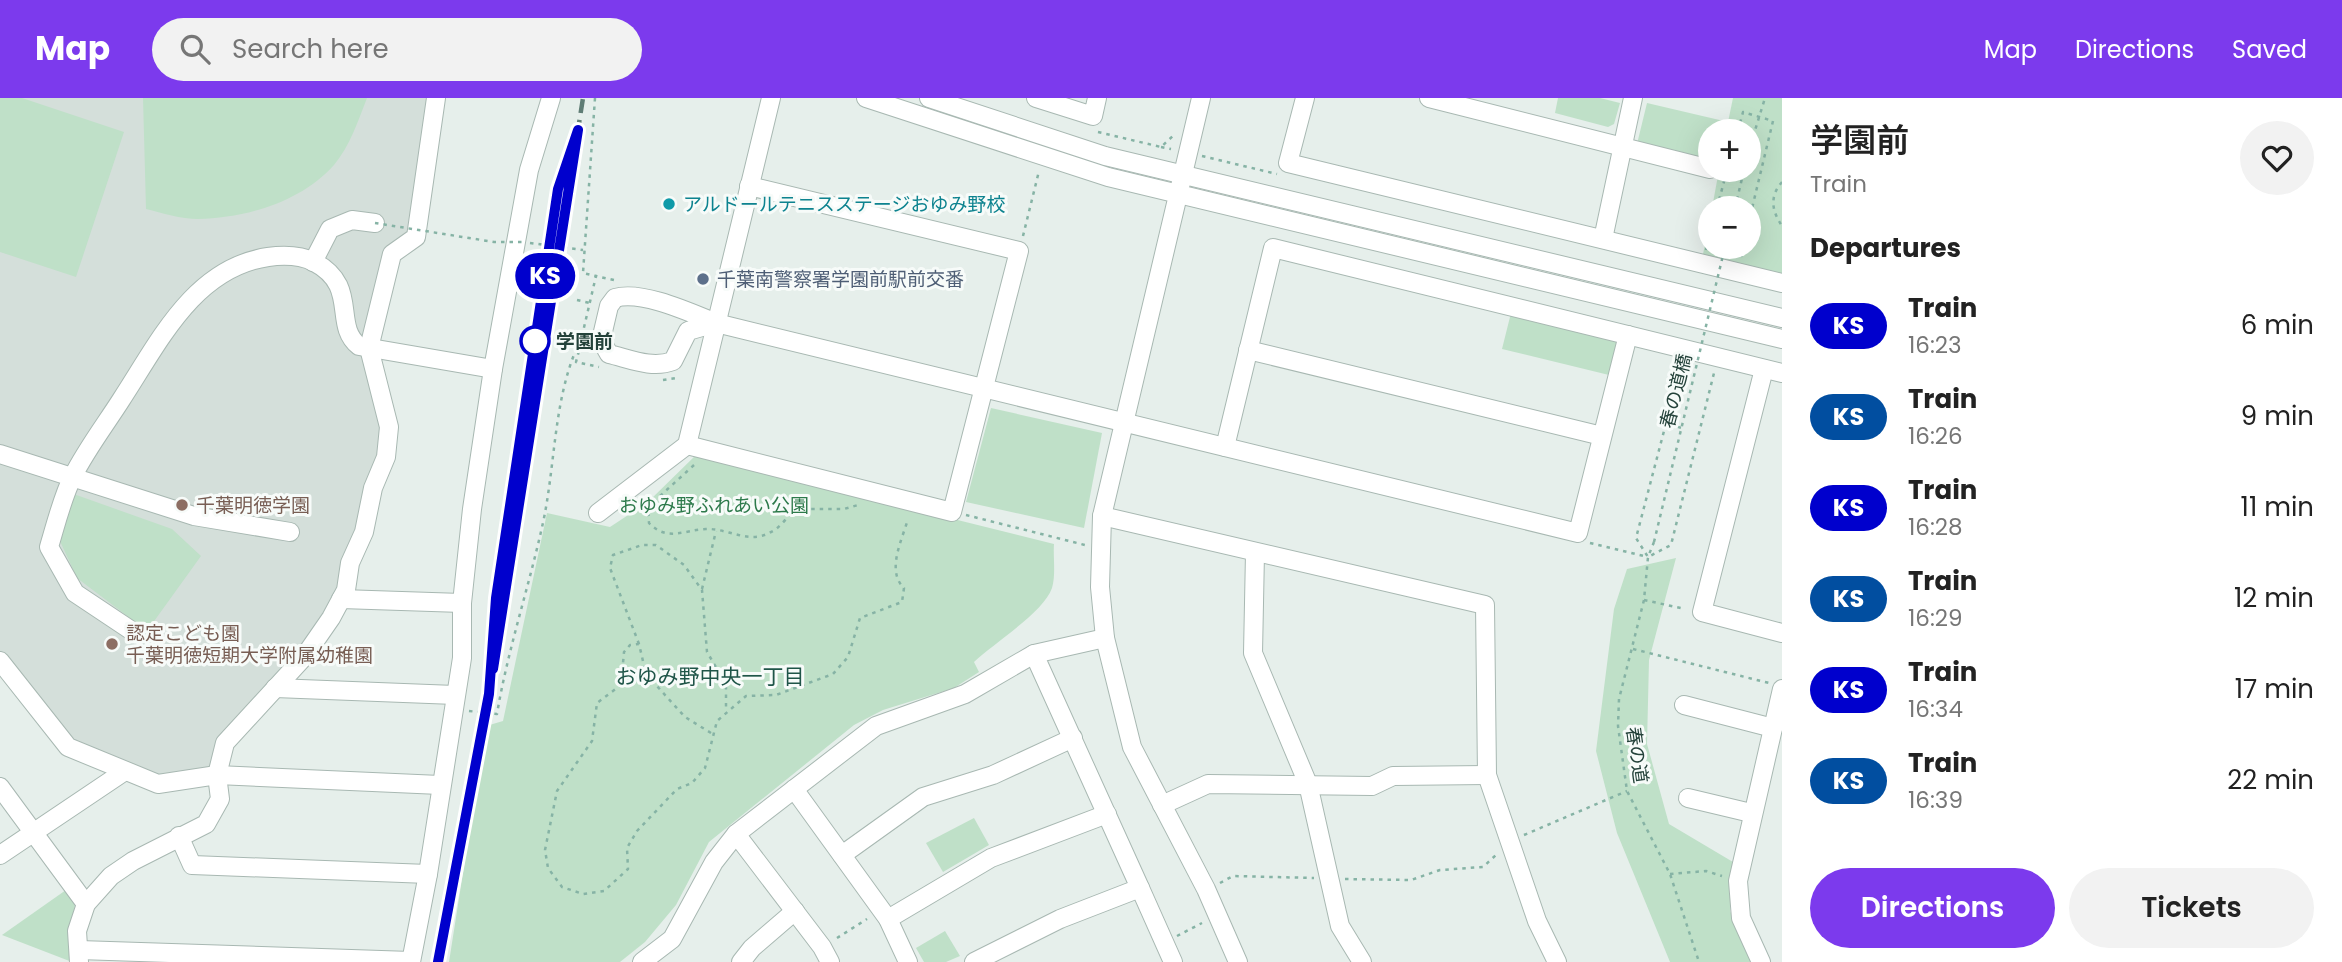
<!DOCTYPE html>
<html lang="en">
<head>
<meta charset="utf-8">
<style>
	:root { --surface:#fff; --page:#f2f2f2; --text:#222; --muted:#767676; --accent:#7c3aed }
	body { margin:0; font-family:Poppins,"Noto Sans JP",sans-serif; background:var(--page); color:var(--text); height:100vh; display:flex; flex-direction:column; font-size:26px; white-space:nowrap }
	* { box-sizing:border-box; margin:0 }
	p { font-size:23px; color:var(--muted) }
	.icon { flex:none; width:38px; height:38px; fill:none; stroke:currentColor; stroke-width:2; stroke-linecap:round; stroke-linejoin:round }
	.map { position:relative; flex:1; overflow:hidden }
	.panel { display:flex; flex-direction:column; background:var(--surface); width:560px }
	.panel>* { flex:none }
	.badge { padding:0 14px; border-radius:23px; font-size:24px; line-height:46px }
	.tools { position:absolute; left:1698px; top:21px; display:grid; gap:14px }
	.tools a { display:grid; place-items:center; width:63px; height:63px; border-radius:50%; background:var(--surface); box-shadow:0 7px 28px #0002; font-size:35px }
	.map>.badge { position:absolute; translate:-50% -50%; box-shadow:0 0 0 4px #fff }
	h2 { padding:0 28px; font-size:26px; line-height:63px }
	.round { display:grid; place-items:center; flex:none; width:74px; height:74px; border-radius:37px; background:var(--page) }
	.summary { display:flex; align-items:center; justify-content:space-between; height:119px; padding:0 28px }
	h1 { font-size:33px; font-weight:600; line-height:52px }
	.action { display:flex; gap:14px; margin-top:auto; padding:14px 28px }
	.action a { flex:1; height:80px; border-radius:42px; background:var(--accent); color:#fff; font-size:28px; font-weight:600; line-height:80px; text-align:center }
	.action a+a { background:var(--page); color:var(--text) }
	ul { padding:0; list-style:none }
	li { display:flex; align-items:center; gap:21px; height:91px; padding:0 28px }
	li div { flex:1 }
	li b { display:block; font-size:26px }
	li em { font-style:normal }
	li .badge { min-width:77px; font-weight:700; text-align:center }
	header { display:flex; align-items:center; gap:42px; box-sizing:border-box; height:98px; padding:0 35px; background:var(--accent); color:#fff }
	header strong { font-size:33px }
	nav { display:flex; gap:38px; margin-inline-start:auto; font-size:24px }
	.search { width:490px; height:63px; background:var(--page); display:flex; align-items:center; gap:18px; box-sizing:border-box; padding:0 24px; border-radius:38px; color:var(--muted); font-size:26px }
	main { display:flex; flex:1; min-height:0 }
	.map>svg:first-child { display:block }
</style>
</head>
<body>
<header>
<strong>Map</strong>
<div class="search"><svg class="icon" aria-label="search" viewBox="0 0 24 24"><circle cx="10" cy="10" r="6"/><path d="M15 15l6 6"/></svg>Search here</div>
<nav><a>Map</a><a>Directions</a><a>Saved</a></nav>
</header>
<main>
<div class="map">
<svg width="1782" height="864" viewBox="0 0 1782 864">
	<rect width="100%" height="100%" fill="#e6efeb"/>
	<!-- built -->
	<path fill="#d4dfda" d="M0,0h431l-23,138 -40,101 18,86 -42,164 -129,179 -54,15 -55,-21 -49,-32 -57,-77z"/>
	<!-- green -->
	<g fill="#bfe0c8">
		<path d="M0,0h22l102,34 -48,145 -76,-25z"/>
		<path d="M143,0h224c-9,23 -17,48 -33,67 -33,37 -88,53 -136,54 -17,0 -36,-6 -52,-10z"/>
		<path d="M1558,0h42l20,5 -6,21 -6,3 -53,-14z"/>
		<path d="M1733,0h49v176l-79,-20 7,-34v27h38v-39h-36l7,-38h29v-39h-38v32l-73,-19 10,-41 81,19z"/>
		<path d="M1512,211l106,26 -9,40 -107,-26z"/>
		<path d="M991,310l111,25 -18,95 -118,-26z"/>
		<path d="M696,357l358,89c-1,13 2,31 -2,44 -8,24 -58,55 -78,74l5,10 -25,16 -71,22 -29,15 -145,117 -33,63 -31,37 -25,20h-171l37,-236 17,-5 44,-208 63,14 38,-25z"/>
		<path d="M68,394l104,37 29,27 -54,75 -70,-53 -18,-39z"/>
		<path d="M1676,460l-27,102 -2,84 22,80 64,38 -3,49 23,51h-83l-53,-129 -21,-82 18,-142 13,-40z"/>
		<path d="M974,720l15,27 -46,27 -17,-29z"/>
		<path d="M66,792l9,11 -3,61 -70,-27z"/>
		<path d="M945,833l15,25 -14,6h-22l-8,-14z"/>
	</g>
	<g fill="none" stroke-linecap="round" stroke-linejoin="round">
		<!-- minor casing -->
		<g stroke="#a8b8b2" stroke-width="20">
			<g id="minor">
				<path d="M866,0l242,79 674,162"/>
				<path d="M929,0l176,58 677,162"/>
				<path d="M1036,0l57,18 4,-18"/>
				<path d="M1201,0l-99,418 -2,71 5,51 27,109 74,142 32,73"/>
				<path d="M1305,0l-17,65 494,120"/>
				<path d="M1429,0l281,71"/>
				<path d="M1603,141l30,-141"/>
				<path d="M313,164l17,-33 22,-9 23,3"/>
				<path d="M716,225l-28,8 -15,30c-21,8 -43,-2 -64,-7l-8,-14 8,-34 6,-8c27,-8 76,15 101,25l862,210 50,-198"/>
				<path d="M1248,252l354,86"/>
				<path d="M1764,271l-62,243 80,21"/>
				<path d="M687,347l265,67 67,-261 -270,-65"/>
				<path d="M1225,349l48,-199 509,125"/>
				<path d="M0,356l194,62 96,16"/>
				<path d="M598,415l89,-68 84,-347"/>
				<path d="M1102,418l383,89 2,170 50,146 20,41"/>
				<path d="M1255,455l-2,100 55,131 32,142 22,36"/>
				<path d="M341,501l121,4"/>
				<path d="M135,535l-60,-40 -26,-46c7,-23 13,-49 24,-71 13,-26 32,-51 48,-76 37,-56 72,-132 147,-143 15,-2 32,-2 46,5 46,24 18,63 45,84l134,23"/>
				<path d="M0,563l68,86 90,37 59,-9 223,10"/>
				<path d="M275,590l180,7"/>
				<path d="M1684,607l89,23"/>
				<path d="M0,689l86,117"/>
				<path d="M794,691l94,130 20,43"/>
				<path d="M1688,700l63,15"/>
				<path d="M1162,707l46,-21 164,2 21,-10 94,-1"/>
				<path d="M736,736l86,113 8,15"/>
				<path d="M179,738l13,29 236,9"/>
				<path d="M0,757l125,-84"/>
				<path d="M842,757l81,-58 70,-22 80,-37"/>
				<path d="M1140,790l33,74"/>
				<path d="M888,821l103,-61 116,-44"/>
				<path d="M79,852l332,11"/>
				<path d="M79,864l-2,-31 9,-27 25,-28 22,-15 73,-37 14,-25 -3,-24 8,-32 79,-86 27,-39 15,-28 4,-27 14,-31 9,-44 13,-31 3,-30 -20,-79 23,-94 24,-17 20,-139"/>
				<path d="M411,864l17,-88 34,-216v-55l10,-94 21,-140 36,-199 22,-72"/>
				<path d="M642,864l30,-23 42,-77 22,-28 140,-108 89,-32 69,-40 71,-16"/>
				<path d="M741,864l11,-14 43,-37"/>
				<path d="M974,864l86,-43 80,-31 -106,-234"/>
				<path d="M1761,864l-20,-44 -3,-37 44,-192"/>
			</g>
		</g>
		<!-- path -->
		<g stroke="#86b3a5" stroke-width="2.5" stroke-dasharray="3.5 5" stroke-linecap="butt">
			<path d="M595,0l-12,175 13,3"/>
			<path d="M1738,33l5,-19 30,9 -25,104"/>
			<path d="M1098,34l63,15 14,-13"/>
			<path d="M1161,49l10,2"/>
			<path d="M1748,55l17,-55"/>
			<path d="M1202,58l75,18"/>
			<path d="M1782,84c-13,15 -10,29 0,44"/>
			<path d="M1737,103l11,3 -1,4"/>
			<path d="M1717,110l9,-34"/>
			<path d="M1735,110l9,-38"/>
			<path d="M1023,138l16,-65"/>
			<path d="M530,145l53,7"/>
			<path d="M1706,152l4,-15"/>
			<path d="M1741,159l2,-10"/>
			<path d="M577,202l13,3"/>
			<path d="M582,238l14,-60 22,5"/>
			<path d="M581,245l-5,19 23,5"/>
			<path d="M1681,268l-45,172 12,19 23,-12 43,-172"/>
			<path d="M663,282l14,-2"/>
			<path d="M1676,287l7,2 -9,39 8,2"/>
			<path d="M694,367l-46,42 1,16c18,19 35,7 57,6 22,-1 43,16 65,3 9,-4 17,-16 24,-23h49l14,-4"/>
			<path d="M966,417l119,30"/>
			<path d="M1654,444l-6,15 -4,43 -25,99 -1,27 9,65 43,83 29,88"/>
			<path d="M1590,445l58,14"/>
			<path d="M702,491l14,-58"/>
			<path d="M1644,502l41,9"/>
			<path d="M639,546l-29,-76 3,-13 29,-10h14l28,20 18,25 5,62 19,32v27"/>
			<path d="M1633,551l136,34"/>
			<path d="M469,613l28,3c11,-66 33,-130 47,-196 12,-60 10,-127 38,-181"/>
			<path d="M711,635l-26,-16 -39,-43 -7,-30 -9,1 -6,7 -3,33 -24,18 -5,38 -35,50 -12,59 3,18 14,19 21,7 21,-3 24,-22 -1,-21 10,-17 40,-42 15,-6 13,-15 12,-47 29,-25 30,-1 57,-21 15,-17 12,-39 42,-16 2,-14c-18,-17 -2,-48 4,-69"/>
			<path d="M1524,737l103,-44"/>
			<path d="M1670,776l36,-3 16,5"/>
			<path d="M1345,781l66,1 29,-10 43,-3 13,-12"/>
			<path d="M1220,785l13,-7 81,2"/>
			<path d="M1177,838l25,-13"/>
			<path d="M837,840l30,-19"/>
		</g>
		<!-- minor -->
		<use href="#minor" stroke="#fff" stroke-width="18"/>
		<!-- rail -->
		<path stroke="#5f7d75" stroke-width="4.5" stroke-dasharray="14 7" stroke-linecap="butt" d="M438,864l51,-268 94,-596"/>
		<!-- path-bridge -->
		<g stroke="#86b3a5" stroke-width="2.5" stroke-dasharray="3.5 5" stroke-linecap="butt">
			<path d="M375,125l119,19h29"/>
			<path d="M1654,444l71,-295"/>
		</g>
	</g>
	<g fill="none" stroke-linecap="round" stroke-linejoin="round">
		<!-- line casing -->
		<g stroke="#fff" stroke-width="16">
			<path id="line" d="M438,864l51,-268 7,-96 62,-409 20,-59 -85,539"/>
		</g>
		<!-- line -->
		<use href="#line" stroke="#0000cd" stroke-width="10"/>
	</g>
	<!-- markers -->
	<circle fill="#0f9aa8" stroke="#f7fbf9" stroke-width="2.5" cx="669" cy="106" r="7"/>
	<circle fill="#5c6f8a" stroke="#f7fbf9" stroke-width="2.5" cx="703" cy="181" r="7"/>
	<circle fill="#fff" stroke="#0000cd" stroke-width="3.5" cx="535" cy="243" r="14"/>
	<g fill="#8d6e63" stroke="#f7fbf9" stroke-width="2.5">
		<circle cx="182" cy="407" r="7"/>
		<circle cx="112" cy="546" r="7"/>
	</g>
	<g text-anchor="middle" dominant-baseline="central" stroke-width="6" stroke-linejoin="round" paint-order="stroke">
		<!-- culture labels -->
		<g font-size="19" fill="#0d838f" stroke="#f7fbf9" text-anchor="start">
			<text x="683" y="106">アルドールテニスステージおゆみ野校</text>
		</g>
		<!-- service labels -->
		<g font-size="19" fill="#4e5e75" stroke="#f7fbf9" text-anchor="start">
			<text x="717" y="181">千葉南警察署学園前駅前交番</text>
		</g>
		<!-- stop labels -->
		<g font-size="19" font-weight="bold" fill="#24423a" stroke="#f7fbf9" text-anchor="start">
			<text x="556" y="243">学園前</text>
		</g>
		<!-- street labels -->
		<g font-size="19" fill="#24423a" stroke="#f7fbf9">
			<text transform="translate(1676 293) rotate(-76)">春の道橋</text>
			<text transform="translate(1637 657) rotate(82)">春の道</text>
		</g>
		<!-- education labels -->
		<g font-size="19" fill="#785e54" stroke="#f7fbf9" text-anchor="start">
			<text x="196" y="407">千葉明徳学園</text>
			<text x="126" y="535">認定こども園<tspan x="126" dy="22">千葉明徳短期大学附属幼稚園</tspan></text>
		</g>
		<!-- park labels -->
		<g font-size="19" fill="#2d7a4b" stroke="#f7fbf9">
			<text x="714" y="407">おゆみ野ふれあい公園</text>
		</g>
		<!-- neighbourhood labels -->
		<g font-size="21" fill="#1f5548" stroke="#f7fbf9">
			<text x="710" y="578">おゆみ野中央一丁目</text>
		</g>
	</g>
</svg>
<div class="tools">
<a>+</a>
<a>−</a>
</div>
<b class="badge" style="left:545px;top:178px;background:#0000cd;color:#fff">KS</b>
</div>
<section class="panel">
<div class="summary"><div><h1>学園前</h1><p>Train</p></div><a class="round"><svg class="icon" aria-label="heart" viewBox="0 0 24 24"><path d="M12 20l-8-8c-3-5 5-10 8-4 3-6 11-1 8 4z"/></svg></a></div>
<h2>Departures</h2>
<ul>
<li><span class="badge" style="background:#0000cd;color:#fff">KS</span><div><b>Train</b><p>16:23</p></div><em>6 min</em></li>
<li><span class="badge" style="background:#014ea0;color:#fff">KS</span><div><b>Train</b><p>16:26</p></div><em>9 min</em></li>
<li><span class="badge" style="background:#0000cd;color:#fff">KS</span><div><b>Train</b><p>16:28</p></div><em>11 min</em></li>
<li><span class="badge" style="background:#014ea0;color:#fff">KS</span><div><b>Train</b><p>16:29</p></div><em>12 min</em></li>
<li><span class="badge" style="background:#0000cd;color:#fff">KS</span><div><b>Train</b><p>16:34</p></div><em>17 min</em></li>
<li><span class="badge" style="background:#014ea0;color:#fff">KS</span><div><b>Train</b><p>16:39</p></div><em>22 min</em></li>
</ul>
<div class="action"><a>Directions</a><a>Tickets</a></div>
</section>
</main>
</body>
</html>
